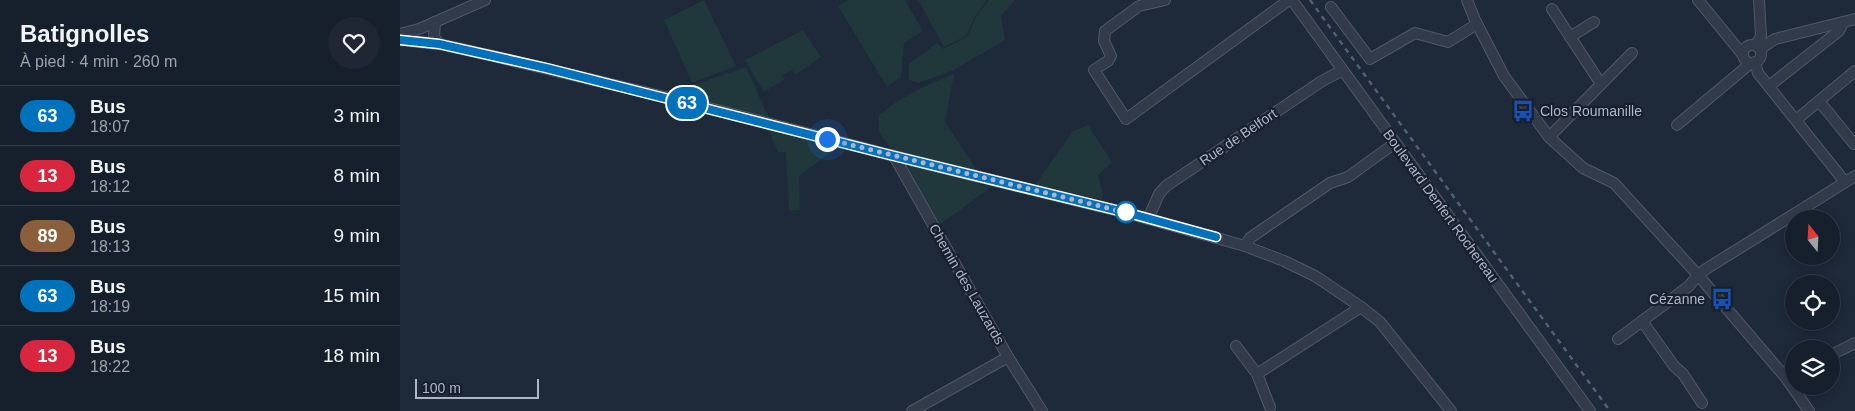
<!DOCTYPE html>
<html lang="fr">
<head>
<meta charset="utf-8">
<style>
	:root { --surface:#161f2c; --page:#1f2734; --text:#f1f3f6; --muted:#9ea2a9; --line:#353d48 }
	body { margin:0; font-family:Arial,sans-serif; background:var(--page); color:var(--text); height:100vh; display:flex; flex-direction:column; font-size:19px; white-space:nowrap }
	* { box-sizing:border-box; margin:0 }
	p { font-size:16px; color:var(--muted) }
	.icon { flex:none; width:28px; height:28px; fill:none; stroke:currentColor; stroke-width:2; stroke-linecap:round; stroke-linejoin:round }
	.map { position:relative; flex:1; overflow:hidden }
	.panel { display:flex; flex-direction:column; background:var(--surface); width:400px }
	.panel>* { flex:none }
	.badge { padding:0 10px; border-radius:16px; font-size:18px; line-height:32px }
	.needle { width:32px; rotate:342deg }
	.fabs { position:absolute; left:1385px; top:210px; display:grid; gap:10px }
	.fabs a { display:grid; place-items:center; width:55px; height:55px; border-radius:50%; background:var(--surface); box-shadow:0 2px 12px #0003,0 0 0 1px var(--line); font-size:25px }
	.scale { position:absolute; left:15px; bottom:12px; width:124px; box-sizing:border-box; padding-left:5px; border:2px solid #acb6c7; border-top:0; font-size:14px; line-height:18px; white-space:nowrap; color:#acb6c7; -webkit-text-stroke:4px #18202e; paint-order:stroke }
	.you { position:absolute; width:25px; height:25px; margin:-12px; border:4px solid #fff; border-radius:50%; background:#1a73e8; box-shadow:0 0 0 8px #1a73e833 }
	.map>.badge { position:absolute; translate:-50% -50%; box-shadow:0 0 0 2px #fff }
	.round { display:grid; place-items:center; flex:none; width:52px; height:52px; border-radius:26px; background:var(--page) }
	.overview { display:flex; align-items:center; justify-content:space-between; height:85px; padding:0 20px }
	h1 { font-size:24px; font-weight:700; line-height:38px }
	ul { padding:0; list-style:none }
	li { display:flex; align-items:center; gap:15px; height:60px; padding:0 20px; border-top:1px solid var(--line) }
	li div { flex:1 }
	li b { display:block; font-size:19px }
	li em { font-style:normal }
	li .badge { min-width:55px; font-weight:700; text-align:center }
	main { display:flex; flex:1; min-height:0 }
	.map>svg:first-child { display:block }
</style>
</head>
<body>
<main>
<section class="panel">
<div class="overview"><div><h1>Batignolles</h1><p>À pied · 4 min · 260 m</p></div><a class="round"><svg class="icon" aria-label="heart" viewBox="0 0 24 24"><path d="M12 20l-8-8c-3-5 5-10 8-4 3-6 11-1 8 4z"/></svg></a></div>
<ul>
<li><span class="badge" style="background:#0072bc;color:#fff">63</span><div><b>Bus</b><p>18:07</p></div><em>3 min</em></li>
<li><span class="badge" style="background:#d7263d;color:#fff">13</span><div><b>Bus</b><p>18:12</p></div><em>8 min</em></li>
<li><span class="badge" style="background:#8b5e3c;color:#fff">89</span><div><b>Bus</b><p>18:13</p></div><em>9 min</em></li>
<li><span class="badge" style="background:#0072bc;color:#fff">63</span><div><b>Bus</b><p>18:19</p></div><em>15 min</em></li>
<li><span class="badge" style="background:#d7263d;color:#fff">13</span><div><b>Bus</b><p>18:22</p></div><em>18 min</em></li>
</ul>
</section>
<div class="map">
<svg width="1455" height="411" viewBox="0 0 1455 411">
	<rect width="100%" height="100%" fill="#1e293a"/>
	<!-- green -->
	<g fill="#20373b">
		<path d="M304,0l32,66 -44,17 -28,-63z"/>
		<path d="M449,0h56l18,31 -19,12 -3,34 -14,10 -49,-81z"/>
		<path d="M518,0h69l-12,17 -9,19 -22,11z"/>
		<path d="M589,0h26l-14,16 4,24 -53,31 -34,12 -9,-3v-16l28,-21 6,6 24,-12 9,-20z"/>
		<path d="M403,30l18,27 -26,18 -3,-5 -10,5 2,5 -20,12 -19,-32z"/>
		<path d="M346,67l23,51 -98,-26z"/>
		<path d="M554,74l-9,48 33,50 -87,-22 -12,-19v-16c25,-20 45,-29 75,-41z"/>
		<path d="M688,125l24,37 -14,13 5,19 -1,6 -67,-15 38,-54z"/>
		<path d="M367,128l72,18 -40,30 1,34 -11,1 -3,-59h-8z"/>
		<path d="M512,164l79,23 -53,39 -31,-57z"/>
	</g>
	<g fill="none" stroke-linecap="round" stroke-linejoin="round">
		<!-- street casing -->
		<g stroke="#4f5968" stroke-width="12">
			<g id="street">
				<path d="M765,0l-26,6 -34,25 -1,10 7,15 -3,5 -14,9 32,49 163,-119"/>
				<path d="M892,0l298,411"/>
				<path d="M1067,0l8,20 29,56 45,61 34,31 31,15 84,92 88,103 23,33"/>
				<path d="M1298,0l45,55"/>
				<path d="M931,7l39,52 45,-26 33,9 29,-18"/>
				<path d="M1152,9l49,75"/>
				<path d="M35,22l-1,15 5,7"/>
				<path d="M0,34l19,-5 66,-29"/>
				<path d="M1170,37l24,-15"/>
				<path d="M0,40l39,4 54,12 193,46 208,54 237,58 114,32 39,15 31,15 46,31 19,15 71,89"/>
				<circle cx="1352" cy="54" r="9"/>
				<path d="M1356,45l5,-9 -2,-36"/>
				<path d="M1360,49l15,-10 80,-20"/>
				<path d="M1355,62l3,11 87,109"/>
				<path d="M1369,86l70,-55 4,-8"/>
				<path d="M1419,101l35,43"/>
				<path d="M1396,120l59,-49"/>
				<path d="M1277,125l74,-62"/>
				<path d="M1149,137l83,-84"/>
				<path d="M494,156l114,201 34,54"/>
				<path d="M748,219l11,-25 7,-8 156,-105 21,-11"/>
				<path d="M845,246l5,-8 80,-55 18,-6 47,-34"/>
				<path d="M1242,321l32,45 9,8 19,29"/>
				<path d="M1218,339l71,-53 9,-11 8,-6 149,-93"/>
				<path d="M836,346l21,28 104,-67"/>
				<path d="M1431,355l24,-12"/>
				<path d="M857,374l13,33"/>
				<path d="M512,411l96,-54"/>
			</g>
		</g>
		<!-- street -->
		<use href="#street" stroke="#323b4a" stroke-width="10"/>
		<!-- rail -->
		<path stroke="#535f72" stroke-width="2.5" stroke-dasharray="5 5" stroke-linecap="butt" d="M910,0l300,411"/>
	</g>
	<g fill="none" stroke-linecap="round" stroke-linejoin="round">
		<!-- line casing -->
		<g stroke="#fff" stroke-width="11">
			<path id="line" d="M0,40l39,4 107,24 348,88 238,58 84,23"/>
		</g>
		<!-- line -->
		<use href="#line" stroke="#0072bc" stroke-width="8"/>
		<!-- walk -->
		<path stroke="#acb6c7" stroke-width="5" stroke-dasharray="0 9" d="M427,139l305,75 -6,-2"/>
	</g>
	<!-- icons -->
	<defs>
		<g id="bus-bare" transform="scale(1.725)"><path d="M-5-6H5V4H4V6H2V4H-2V6H-4V4H-5ZM-3.5-4V0h7V-4ZM-3.5 1.2v1.5H-2V1.2ZM2 1.2v1.5H3.5V1.2Z" fill="#1a4fb4" stroke="#18202e" stroke-width="2.5" paint-order="stroke"/></g>
	</defs>
	<g fill-rule="evenodd">
		<use href="#bus-bare" x="1123" y="111"/>
		<use href="#bus-bare" x="1322" y="299"/>
	</g>
	<!-- markers -->
	<circle fill="#fff" stroke="#0072bc" stroke-width="2.5" cx="726" cy="212" r="10"/>
	<g text-anchor="middle" dominant-baseline="central" stroke-width="4.5" stroke-linejoin="round" paint-order="stroke">
		<!-- poi labels -->
		<g font-size="14" fill="#acb6c7" stroke="#18202e" text-anchor="start">
			<text x="1140" y="111">Clos Roumanille</text>
			<text x="1305" y="299" text-anchor="end">Cézanne</text>
		</g>
		<!-- street labels -->
		<g font-size="14" fill="#acb6c7" stroke="#18202e">
			<text transform="translate(838 137) rotate(-34)">Rue de Belfort</text>
			<text transform="translate(1041 206) rotate(54)">Boulevard Denfert Rochereau</text>
			<text transform="translate(567 284) rotate(60)">Chemin des Lauzards</text>
		</g>
	</g>
</svg>
<div class="fabs">
<a><svg class="needle" viewBox="-14 -14 28 28"><path d="M0-13l5 13h-10z" fill="#e53935"/><path d="M0 13l5-13h-10z" fill="#9ea2a9"/></svg></a>
<a><svg class="icon" aria-label="locate" viewBox="0 0 24 24"><circle cx="12" cy="12" r="6"/><path d="M12 2v4M12 18v4M2 12h4M18 12h4"/></svg></a>
<a><svg class="icon" aria-label="layers" viewBox="0 0 24 24"><path d="M12 4l9 5-9 5-9-5zM3 14l9 5 9-5"/></svg></a>
</div>
<div class="scale">100 m</div>
<div class="you" style="left:427px;top:139px"></div>
<b class="badge" style="left:287px;top:103px;background:#0072bc;color:#fff">63</b>
</div>
</main>
</body>
</html>
